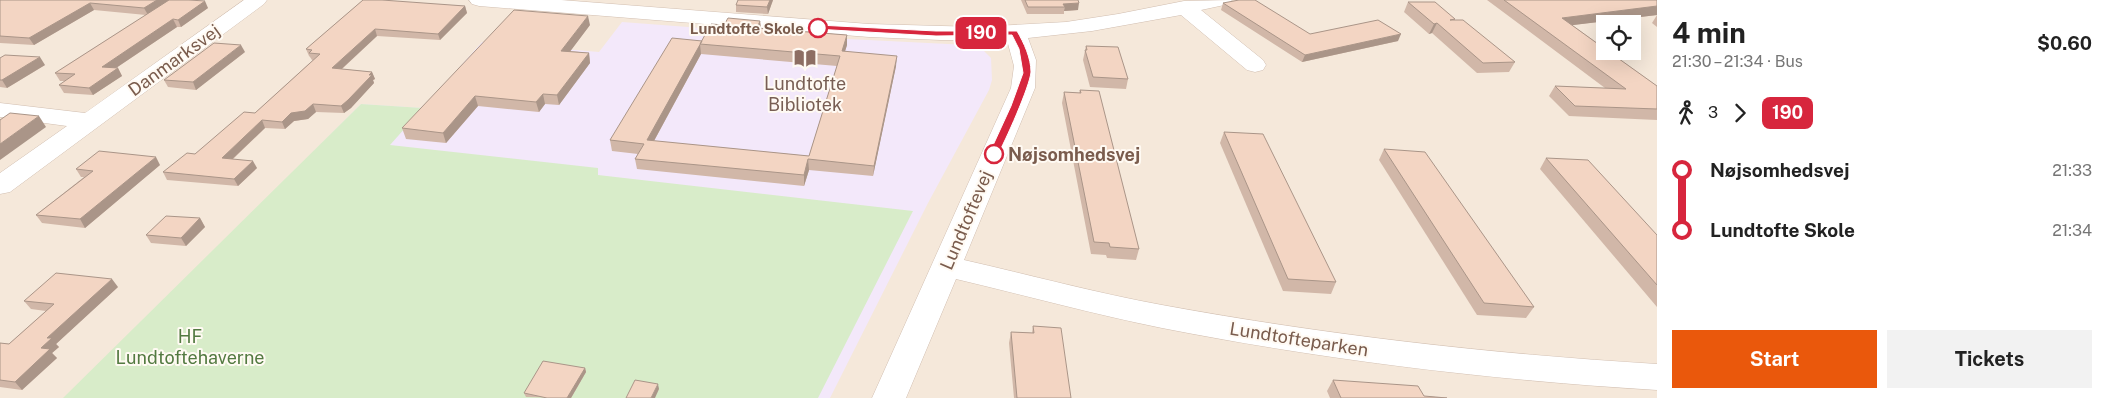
<!DOCTYPE html>
<html lang="en">
<head>
<meta charset="utf-8">
<style>
	:root { --surface:#fff; --page:#f2f2f2; --text:#222; --muted:#767676; --accent:#ea580c }
	body { margin:0; font-family:"Public Sans",sans-serif; background:var(--page); color:var(--text); height:100vh; display:flex; flex-direction:column; font-size:19px; white-space:nowrap }
	* { box-sizing:border-box; margin:0 }
	p { font-size:16px; color:var(--muted) }
	.icon { flex:none; width:28px; height:28px; fill:none; stroke:currentColor; stroke-width:2; stroke-linecap:round; stroke-linejoin:round }
	.map { position:relative; flex:1; overflow:hidden }
	.drawer { display:flex; flex-direction:column; background:var(--surface); width:450px }
	.drawer>* { flex:none }
	.badge { padding:0 10px; border-radius:8px; font-size:18px; line-height:32px }
	.tools { position:absolute; left:1596px; top:15px; display:grid; gap:10px }
	.tools a { display:grid; place-items:center; width:45px; height:45px; border-radius:0px; background:var(--surface); box-shadow:0 5px 20px #0002; font-size:25px }
	.map>.badge { position:absolute; translate:-50% -50%; box-shadow:0 0 0 2px #fff }
	.legs { display:flex; align-items:center; gap:8px; height:55px; padding:0 15px; font-size:16px }
	.legs p { margin-inline-start:auto }
	.headline { display:flex; align-items:center; justify-content:space-between; height:85px; padding:0 15px }
	h1 { font-size:28px; font-weight:700; line-height:38px }
	.primary-button { display:flex; gap:10px; margin-top:auto; padding:10px 15px }
	.primary-button a { flex:1; height:58px; border-radius:0px; background:var(--accent); color:#fff; font-size:20px; font-weight:700; line-height:58px; text-align:center }
	.primary-button a+a { background:var(--page); color:var(--text) }
	ul { padding:0 15px; list-style:none }
	li { display:flex; align-items:center; gap:18px; height:60px; font-size:19px }
	li i { display:grid; place-items:center; width:8px; height:100%; margin:0 6px; background:currentColor }
	li i::after { content:''; width:12px; height:12px; margin:-6px; border:4px solid; border-radius:50%; background:var(--surface) }
	li p { margin-inline-start:auto }
	li:first-child i { background:linear-gradient(#0000 50%,currentColor 0) }
	li:last-child i { background:linear-gradient(currentColor 50%,#0000 0) }
	main { display:flex; flex:1; min-height:0 }
	.map>svg:first-child { display:block }
</style>
</head>
<body>
<main>
<div class="map">
<svg width="1657" height="398" viewBox="0 0 1657 398">
	<rect width="100%" height="100%" fill="#fdf6ec"/>
	<!-- residential -->
	<path fill="#f5e8da" fill-rule="evenodd" d="M0,0h1657v398h-1657zM1605,24h27v27h-27z"/>
	<!-- education -->
	<path fill="#f3e8fa" d="M622,22l226,17 120,6 16,6 7,7 1,22 -3,10 -61,113 -98,195h-52l-605,-107 188,-187 62,4 59,-66 117,10z"/>
	<!-- green -->
	<path fill="#d8ecc9" d="M361,104l62,4 -33,37 208,23v7l315,36 -95,187h-755z"/>
	<g fill="none" stroke-linecap="round" stroke-linejoin="round">
		<!-- minor casing -->
		<g stroke="#d1beb0" stroke-width="1">
			<g id="minor">
				<path d="M244,0h23l-3,4 -254,188 -10,2v-21l67,-47 -67,-9v-14l85,10z"/>
				<path d="M469,0h92l308,24 109,3 88,-5 52,-8 66,-13 48,-1 -3,4 -28,6 62,50 3,5 -3,5 -8,2 -8,-2 -66,-55 -89,16 -64,7 8,22 -1,28 -71,172c66,15 132,33 198,45 164,30 329,49 495,59v26c-166,-10 -332,-30 -495,-62 -69,-14 -138,-33 -206,-49l-50,119h-34l139,-310 3,-22 -7,-26h-66l-72,-3 -390,-31 -7,-2z"/>
			</g>
		</g>
		<!-- minor -->
		<use href="#minor" fill="#fff" fill-rule="evenodd"/>
	</g>
	<!-- wall -->
	<g fill="#d1b7a8" fill-rule="evenodd">
		<path d="M0,0h189l19,8 -27,19h-4l-61,41h2l4,8 -29,19 -29,-2 -5,-8 6,-4h-5l-5,-8 91,-58 -52,-5 -60,35 -34,-2z"/>
		<path d="M363,0l102,6 2,7 -27,27 -63,-4 -35,33 30,3 3,7 -2,1 1,3 -23,25 -7,5 -28,-1 -8,7 -14,2 -9,8 -20,-1 -32,31 24,9 -19,18 -71,-6 -4,-8 32,-18 60,-41 58,-53h-1l-2,-3 -1,-1 -3,-7z"/>
		<path d="M773,0l-5,14 -32,-2v-7z"/>
		<path d="M1021,0h57v10l-14,1v3h-37z"/>
		<path d="M1487,0h170v15l-85,10 85,61v34l-88,-4 -20,-20 6,-10 50,2z"/>
		<path d="M1408,2l47,17v1l60,42 -6,10 -32,1 -45,-40 -3,1 -25,-22z"/>
		<path d="M1223,3l87,31 88,7 -96,21 -81,-52z"/>
		<path d="M1657,15v12l-5,-4z"/>
		<path d="M760,21l1,7 86,7v10l-2,6 51,15 -23,110 -64,-6 -5,16 -167,-17 -2,-10 3,-5 -26,-3 -2,-11 92,-99 22,-16zM701,54l136,12 -28,90 -155,-15z"/>
		<path d="M590,25l-20,26 19,2 1,10 -31,42 -14,-1 -6,8 -61,-6 -32,37 -40,-4 -4,-11z"/>
		<path d="M1086,46l42,33 -2,10 -36,-2 -7,-27z"/>
		<path d="M245,52l-49,38 -28,-3 -4,-7z"/>
		<path d="M0,58l45,7 -38,23 -7,-1z"/>
		<path d="M1080,90l59,159 -3,11 -29,-2 -1,-3 -15,-1 -29,-151 2,-11 15,1z"/>
		<path d="M1224,132l112,150 -5,12 -48,-3 -63,-148z"/>
		<path d="M1384,149l150,158 -8,11 -49,-3 -98,-155z"/>
		<path d="M1546,158l111,77v72l-117,-138z"/>
		<path d="M160,165l-75,63 -43,-5 -6,-8 48,-38h-3l-5,-8z"/>
		<path d="M200,218l5,9 -19,19 -35,-3 -5,-8z"/>
		<path d="M118,287l-62,57 3,3 -7,6 5,5 -35,32 -22,-3v-44l9,1 37,-33 -15,-2 -7,-8z"/>
		<path d="M1033,326l38,72h-57l-5,-55 2,-11 21,1z"/>
		<path d="M585,368l1,4 -15,26 -45,-1 -2,-4z"/>
		<path d="M1333,380l91,16 23,2h-117l-3,-7z"/>
	</g>
	<!-- shaded-wall -->
	<g fill="#aa9588">
		<path d="M157,0h15l-24,15 -4,-7z"/>
		<path d="M770,0h3l-5,14 -1,-7z"/>
		<path d="M205,1l3,7 -27,19 -3,-7z"/>
		<path d="M90,3l4,7 -60,35 -5,-7z"/>
		<path d="M1079,3l-1,7 -14,1 1,-4 -2,-3z"/>
		<path d="M465,6l2,7 -27,27 -2,-6z"/>
		<path d="M1657,6v9l-100,12 5,-9z"/>
		<path d="M588,16l2,9 -27,36 -2,-10z"/>
		<path d="M173,19l4,8 -70,47 -5,-7z"/>
		<path d="M760,21l1,9 -4,-2z"/>
		<path d="M1437,23l-5,10 -3,1 5,-10z"/>
		<path d="M375,29l2,7 -42,39 -3,-7z"/>
		<path d="M1401,34l-3,7 -96,21 3,-7z"/>
		<path d="M847,35v10l-5,16v-10z"/>
		<path d="M700,44l1,10 -52,96 -2,-10z"/>
		<path d="M241,45l4,7 -49,38 -3,-8z"/>
		<path d="M589,53l1,10 -31,42 -2,-10z"/>
		<path d="M897,56l-1,10 -23,110 1,-10z"/>
		<path d="M40,57l5,8 -38,23 -5,-8z"/>
		<path d="M118,68l4,8 -29,19 -4,-7z"/>
		<path d="M372,72l3,7 -2,1 1,3 -23,25 -7,5 -3,-7z"/>
		<path d="M543,94l2,10 -6,8 -3,-10z"/>
		<path d="M475,96l3,10 -32,37 -3,-10z"/>
		<path d="M313,104l3,8 -8,7 -14,2 -9,8 -3,-7 9,-9z"/>
		<path d="M39,116l7,11 -46,33v-16z"/>
		<path d="M262,120l3,8 -39,37 -4,-7z"/>
		<path d="M156,157l4,8 -75,63 -5,-9z"/>
		<path d="M808,159l1,11 -5,16v-11z"/>
		<path d="M253,161l4,7 -19,18 -4,-7z"/>
		<path d="M200,218l5,9 -19,19 -5,-8z"/>
		<path d="M112,279l6,8 -62,57 3,3 -7,6 5,5 -35,32 -7,-8 26,-34 6,-10z"/>
		<path d="M585,368l1,4 -15,26h-4z"/>
		<path d="M658,384l1,5 -4,9h-4z"/>
	</g>
	<!-- building -->
	<g fill="#f3d5c3" stroke="#aa9588">
		<path d="M0,0h157l-13,8 -54,-5 -61,35 -29,-2z"/>
		<path d="M169,0h20l16,1 -27,19 -5,-1 -71,48 16,1 -29,20 -30,-3 16,-11 -20,-1z"/>
		<path d="M363,0h19l83,6 -27,28 -63,-5 -43,39 40,4 -3,3h3l-24,25 -7,6 -28,-2 -8,7 -14,2 -9,9 -20,-2 -40,38 31,3 -19,18 -71,-7 24,-19 8,1 49,-42 11,1 65,-59 -11,-1 3,-3 -6,-1z"/>
		<path d="M738,0h32l-3,7 -31,-2z"/>
		<path d="M1025,0h53l1,3 -16,1 2,3h-37z"/>
		<path d="M1239,0h16l55,34 68,-14 23,14 -96,21 -82,-52z"/>
		<path d="M1504,0h153v6l-95,12 43,31v2h3l49,35v23l-82,-3 -20,-20 71,3z"/>
		<path d="M1408,2h27l20,17 -5,1h13l52,42 -32,1 -46,-40 -3,1z"/>
		<path d="M514,10l74,6 -27,35 28,2 -32,42 -14,-1 -7,8 -61,-6 -32,37 -41,-5z"/>
		<path d="M728,18l32,3 -3,7 90,7 -5,16 55,5 -23,110 -66,-7 -4,16 -169,-16 9,-15 -34,-4 62,-102 30,3 -55,99 162,16 31,-100 -140,-12 11,-20 13,1z"/>
		<path d="M214,43l27,2 -48,37 -29,-2z"/>
		<path d="M1086,46l32,1 10,32 -35,-2 -8,-27h2z"/>
		<path d="M5,55l35,2 -38,23h-2v-22z"/>
		<path d="M1080,90l19,1 40,158 -29,-2 -1,-4 -15,-1 -30,-150 17,1z"/>
		<path d="M10,113l29,3 -39,28v-24z"/>
		<path d="M1224,132l39,2 73,148 -48,-3z"/>
		<path d="M1384,149l41,3 109,155 -50,-4z"/>
		<path d="M99,151l57,6 -76,62 -44,-4 57,-44 -17,-2z"/>
		<path d="M1546,158l42,2 69,75v50z"/>
		<path d="M166,216l34,2 -19,20 -35,-3z"/>
		<path d="M56,273l56,6 -65,59h5l-11,10 9,1 -35,33 -15,-2v-37l9,1 45,-40 -30,-3z"/>
		<path d="M1033,326l28,2 10,70h-54l-6,-66 23,1z"/>
		<path d="M543,361l42,7 -18,30h-20l-23,-5z"/>
		<path d="M635,380l23,4 -7,14h-25z"/>
		<path d="M1333,380l85,6 6,10 23,2h-106z"/>
	</g>
	<!-- line-1 -->
	<path fill="#d7263d" stroke="#fff" d="M818,25l118,6h81c7,12 14,27 14,41 -1,14 -26,70 -34,84h-6l-2,-2 22,-48 12,-33 -4,-24 -7,-14 -76,1 -121,-7 -1,-1z"/>
	<!-- icons -->
	<defs>
		<g id="library-bare" transform="scale(1.725)"><path d="M-6-4Q-3-5.5-.7-3.5V5Q-3 3-6 4ZM6-4Q3-5.5 .7-3.5V5Q3 3 6 4Z" fill="#8d6e63" stroke="#fffaf3" stroke-width="2.5" paint-order="stroke"/></g>
	</defs>
	<g fill-rule="evenodd">
		<use href="#library-bare" x="805" y="58"/>
	</g>
	<!-- markers -->
	<g fill="#fff" stroke="#d7263d" stroke-width="2.5">
		<circle cx="818" cy="28" r="9"/>
		<circle cx="994" cy="154" r="9"/>
	</g>
	<g text-anchor="middle" dominant-baseline="central" stroke-width="4" stroke-linejoin="round" paint-order="stroke">
		<!-- far-stop labels -->
		<g font-size="15" font-weight="bold" fill="#7a5c4d" stroke="#fffaf3" text-anchor="end">
			<text x="804" y="28">Lundtofte Skole</text>
		</g>
		<!-- street labels -->
		<g font-size="18" fill="#7a5c4d" stroke="#fffaf3">
			<text transform="translate(174 60) rotate(-36)">Danmarksvej</text>
			<text transform="translate(966 220) rotate(-67)">Lundtoftevej</text>
			<text transform="translate(1299 339) rotate(9)">Lundtofteparken</text>
		</g>
		<!-- education labels -->
		<g font-size="18" fill="#785e54" stroke="#fffaf3">
			<text x="805" y="83">Lundtofte<tspan x="805" dy="21">Bibliotek</tspan></text>
		</g>
		<!-- stop labels -->
		<g font-size="18" font-weight="bold" fill="#7a5c4d" stroke="#fffaf3" text-anchor="start">
			<text x="1008" y="154">Nøjsomhedsvej</text>
		</g>
		<!-- park labels -->
		<g font-size="18" fill="#537a41" stroke="#fffaf3">
			<text x="190" y="336">HF<tspan x="190" dy="21">Lundtoftehaverne</tspan></text>
		</g>
	</g>
</svg>
<div class="tools">
<a><svg class="icon" aria-label="locate" viewBox="0 0 24 24"><circle cx="12" cy="12" r="6"/><path d="M12 2v4M12 18v4M2 12h4M18 12h4"/></svg></a>
</div>
<b class="badge" style="left:981px;top:33px;background:#d7263d;color:#fff">190</b>
</div>
<section class="drawer">
<div class="headline"><div><h1>4 min</h1><p>21:30 – 21:34 · Bus</p></div><b>$0.60</b></div>
<div class="legs"><svg class="icon" aria-label="walk" viewBox="0 0 24 24"><circle cx="13" cy="4" r="2"/><path d="M13 8l-2 6 4 7M11 14l-3 7M7 12l3-4h3l4 4"/></svg>3<svg class="icon" aria-label="forward" viewBox="0 0 24 24"><path d="M9 5l7 7-7 7"/></svg><b class="badge" style="background:#d7263d;color:#fff">190</b></div>
<ul>
<li><i style="color:#d7263d"></i><b>Nøjsomhedsvej</b><p>21:33</p></li>
<li><i style="color:#d7263d"></i><b>Lundtofte Skole</b><p>21:34</p></li>
</ul>
<div class="primary-button"><a>Start</a><a>Tickets</a></div>
</section>
</main>
</body>
</html>
